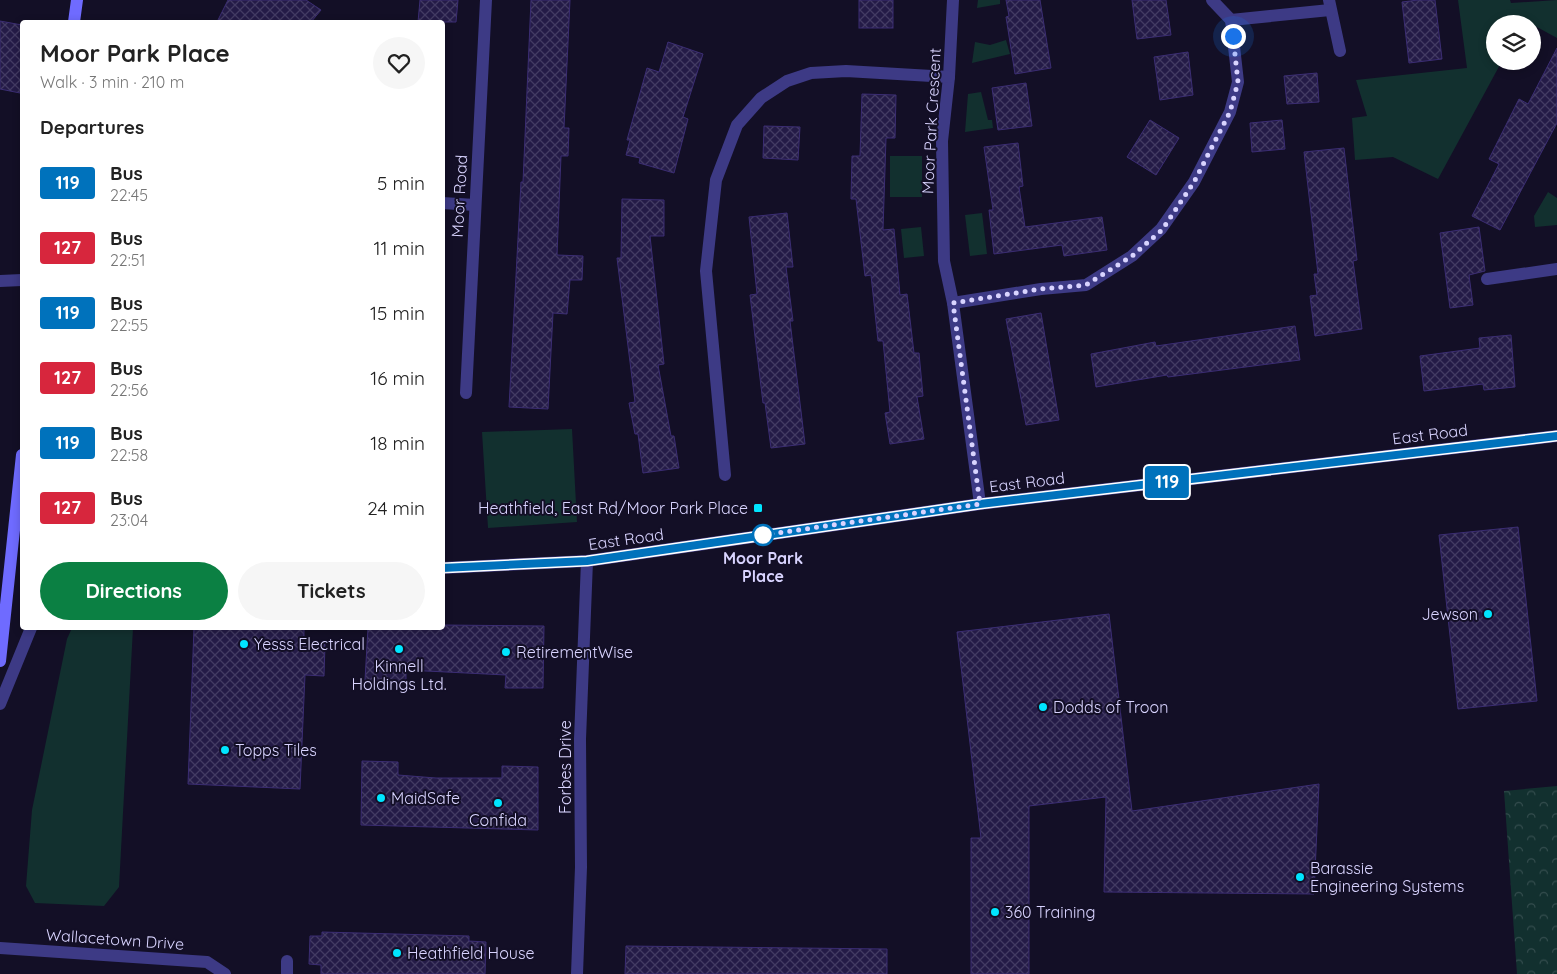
<!DOCTYPE html>
<html lang="en">
<head>
<meta charset="utf-8">
<style>
	:root { --surface:#fff; --page:#f6f6f6; --text:#222; --muted:#767676; --accent:#0b8043 }
	body { margin:0; font-family:Quicksand,sans-serif; background:var(--page); color:var(--text); height:100vh; display:flex; flex-direction:column; font-size:19px; white-space:nowrap }
	* { box-sizing:border-box; margin:0 }
	p { font-size:16px; color:var(--muted) }
	.icon { flex:none; width:28px; height:28px; fill:none; stroke:currentColor; stroke-width:2; stroke-linecap:round; stroke-linejoin:round }
	.map { position:relative; flex:1; overflow:hidden }
	.side { position:absolute; left:20px; top:20px; width:425px; height:610px; display:flex; flex-direction:column; background:var(--surface); border-radius:5px; box-shadow:0 2px 8px #0003 }
	.side>* { flex:none }
	.badge { padding:0 10px; border-radius:4px; font-size:18px; line-height:32px }
	.controls { position:absolute; left:1486px; top:15px; display:grid; gap:10px }
	.controls a { display:grid; place-items:center; width:55px; height:55px; border-radius:50%; background:var(--surface); box-shadow:0 2px 8px #0003; font-size:25px }
	.you { position:absolute; width:25px; height:25px; margin:-12px; border:4px solid #fff; border-radius:50%; background:#1a73e8; box-shadow:0 0 0 8px #1a73e833 }
	.map>.badge { position:absolute; translate:-50% -50%; box-shadow:0 0 0 2px #fff }
	h2 { padding:0 20px; font-size:19px; line-height:45px }
	.round { display:grid; place-items:center; flex:none; width:52px; height:52px; border-radius:26px; background:var(--page) }
	.summary { display:flex; align-items:center; justify-content:space-between; height:85px; padding:0 20px }
	h1 { font-size:24px; font-weight:700; line-height:38px }
	.primary-button { display:flex; gap:10px; margin-top:auto; padding:10px 20px }
	.primary-button a { flex:1; height:58px; border-radius:30px; background:var(--accent); color:#fff; font-size:20px; font-weight:700; line-height:58px; text-align:center }
	.primary-button a+a { background:var(--page); color:var(--text) }
	ul { padding:0; list-style:none }
	li { display:flex; align-items:center; gap:15px; height:65px; padding:0 20px }
	li div { flex:1 }
	li b { display:block; font-size:19px }
	li em { font-style:normal }
	li .badge { min-width:55px; font-weight:700; text-align:center }
	.map>svg:first-child { display:block }
</style>
</head>
<body>
<div class="map">
<svg width="1557" height="974" viewBox="0 0 1557 974">
	<defs>
		<pattern id="forest-crowns" width="20" height="18" patternUnits="userSpaceOnUse" patternTransform="scale(1.25)"><rect width="20" height="18" fill="#12302f"/><path d="M2 6a3 3 0 1 1 6 0M12 15a3 3 0 1 1 6 0" fill="none" stroke="#344d4e"/></pattern>
		<pattern id="building-cross-hatch" width="8" height="8" patternUnits="userSpaceOnUse" patternTransform="scale(1.25)"><rect width="8" height="8" fill="#241b47"/><path d="M0 0l8 8M0 8l8-8" fill="none" stroke="#433b63"/></pattern>
	</defs>
	<rect width="100%" height="100%" fill="#130f26"/>
	<!-- grass -->
	<g fill="#12302f">
		<path d="M978,0h22v4l-23,4z"/>
		<path d="M1458,0h52l1,3 46,-3v38l-33,-18 -2,4h-27v37h7l-64,118 -45,-22 -38,3 -3,-42 15,-2 -11,-36 111,-12z"/>
		<path d="M1006,40l4,14 -38,9 3,-21 15,3z"/>
		<path d="M981,92l7,28h4l1,8 -28,4 3,-38z"/>
		<rect x="890" y="156" width="32" height="41"/>
		<path d="M1548,192l9,6v27l-22,2 -1,-11z"/>
		<path d="M982,213l5,41 -17,2 -5,-41z"/>
		<path d="M921,227l3,29 -20,2 -3,-29z"/>
		<path d="M572,429l5,93 -89,6 -6,-96z"/>
		<path d="M72,628h61l-14,259 -15,19 -69,-3 -9,-17 6,-76 35,-171z"/>
	</g>
	<!-- forest -->
	<path fill="url(#forest-crowns)" d="M1557,786v188h-40l-13,-183z"/>
	<!-- building -->
	<g fill="url(#building-cross-hatch)" stroke="#3b2d73">
		<path d="M228,0h78l15,10 -10,12h-94z"/>
		<path d="M420,0h38l-2,22h-38z"/>
		<path d="M531,0h39l-6,128h5l-1,28h-7l-4,99 26,1 -1,24h-12l-3,34 -14,-1 -5,96 -39,-2 12,-225h2z"/>
		<rect x="859" y="0" width="34" height="28"/>
		<path d="M1006,0h34l11,68 -36,6 -9,-57 3,-1z"/>
		<path d="M1132,0h34l5,35 -34,4z"/>
		<path d="M1418,0h17l7,59 -33,4 -7,-61z"/>
		<path d="M0,21l22,4v49l-2,19 -20,-4z"/>
		<path d="M668,42l35,12 -20,63 5,2 -14,54 -35,-10 1,-5 -14,-3 4,-15h-3l20,-72 12,4z"/>
		<path d="M1557,48v75l-57,107 -28,-14 27,-52 -10,-5 30,-60 9,5z"/>
		<path d="M1188,52l5,43 -33,5 -6,-43z"/>
		<path d="M1317,73l2,29 -32,2 -3,-28z"/>
		<path d="M1026,83l6,43 -34,4 -6,-42z"/>
		<path d="M862,94l34,1 -1,43h-9l-3,92 11,-1 6,66 7,-1 7,59h5l4,43 -6,1 7,42 -34,5 -5,-31 5,-1 -7,-71h-5l-7,-66 -6,1 -9,-77h-5l1,-43h8z"/>
		<path d="M1150,120l29,18 -23,37 -29,-18z"/>
		<path d="M1282,120l3,29 -33,3 -2,-29z"/>
		<path d="M764,126l36,1 -2,33 -35,-2z"/>
		<path d="M1018,143l5,43 -4,1 6,40 77,-10 5,33 -43,6 -2,-11 -68,9 -5,-44h4l-9,-63z"/>
		<path d="M1344,148l13,112 -4,1 9,68 -47,7 -5,-40 7,-1 -3,-21h4l-14,-122z"/>
		<path d="M622,199l42,1v36h-14l14,128 -6,1 13,71h3l5,32 -36,5 -5,-39h-3l-6,-31 6,-1 -18,-144h4z"/>
		<path d="M787,213l6,54h-7l7,54h-3l15,123 -34,4 -6,-45h-2l-13,-108 7,-1 -8,-77z"/>
		<path d="M1479,227l6,44 -16,4 4,30 -23,3 -10,-75z"/>
		<path d="M1041,313l18,107 -33,5 -20,-106z"/>
		<path d="M1295,326l5,34 -132,17 -1,-2 -71,12 -5,-33 64,-12 1,4z"/>
		<path d="M1511,335l4,52 -31,3 -1,-6 -59,7 -4,-35 60,-8 -1,-10z"/>
		<path d="M1518,527l19,174 -79,8 -19,-174z"/>
		<path d="M1109,614l23,197 187,-27 -5,110 -210,-2 2,-95 -77,9v168h-58v-136h10l-24,-206z"/>
		<path d="M442,625l102,1 -1,62h-38l1,-13 -100,-5v12l-41,-2 3,-52h74z"/>
		<path d="M194,628h110v15l21,1 -1,32 -19,-1 -5,114 -112,-5z"/>
		<path d="M362,761l36,1v13l38,3h66v-12l36,1v63l-177,-5z"/>
		<path d="M322,932l147,4v5l17,1 -1,32h-164v-9l-12,-1 1,-28h12z"/>
		<path d="M626,946l261,3v25h-262z"/>
	</g>
	<g fill="none" stroke-linecap="round" stroke-linejoin="round">
		<!-- minor -->
		<g stroke="#3d3a85" stroke-width="12">
			<path d="M953,0l-4,77 -7,64 2,120 9,42 27,201"/>
			<path d="M1329,0l11,51"/>
			<path d="M1231,20l99,-10"/>
			<path d="M442,203l33,2"/>
			<path d="M1487,279l70,-10"/>
			<path d="M0,281l22,-1"/>
			<path d="M953,303l88,-14 45,-4 46,-29 29,-27 33,-47 36,-70 8,-30 -7,-62 -19,-20"/>
			<path d="M466,393l20,-393"/>
			<path d="M725,475l-19,-204 10,-91 21,-55 24,-27 26,-17 24,-8 35,-2 103,6"/>
			<path d="M0,948l207,14 18,12"/>
			<path d="M287,974v-13"/>
			<path d="M577,974l4,-107 -1,-128 7,-178"/>
		</g>
		<!-- tertiary -->
		<g stroke="#3d3a85" stroke-width="12">
			<path d="M442,568l145,-7 393,-57 577,-68"/>
			<path d="M0,704l31,-76"/>
		</g>
		<!-- secondary -->
		<g stroke="#6f6bff" stroke-width="12">
			<path d="M74,22l3,-22"/>
			<path d="M0,661l22,-206"/>
		</g>
	</g>
	<g fill="none" stroke-linecap="round" stroke-linejoin="round">
		<!-- line casing -->
		<g stroke="#fff" stroke-width="11">
			<path id="line" d="M442,568l145,-7 393,-57 577,-68"/>
		</g>
		<!-- line -->
		<use href="#line" stroke="#0072bc" stroke-width="8"/>
		<!-- walk -->
		<path stroke="#d9d4ff" stroke-width="5" stroke-dasharray="0 9" d="M763,535l217,-31 -27,-201 88,-14 45,-4 46,-29 30,-26 32,-48 36,-70 8,-30 -5,-46"/>
	</g>
	<!-- markers -->
	<g fill="#00e5ff" stroke="#130f26" stroke-width="2">
		<rect x="753" y="503" width="10" height="10" rx="2.5"/>
		<circle cx="1488" cy="614" r="5"/>
		<circle cx="244" cy="644" r="5"/>
		<circle cx="399" cy="649" r="5"/>
		<circle cx="506" cy="652" r="5"/>
		<circle cx="1043" cy="707" r="5"/>
		<circle cx="225" cy="750" r="5"/>
		<circle cx="381" cy="798" r="5"/>
		<circle cx="498" cy="803" r="5"/>
		<circle cx="1300" cy="877" r="5"/>
		<circle cx="995" cy="912" r="5"/>
		<circle cx="397" cy="953" r="5"/>
	</g>
	<circle fill="#fff" stroke="#0072bc" stroke-width="2.5" cx="763" cy="535" r="10"/>
	<g text-anchor="middle" dominant-baseline="central" stroke-width="4" stroke-linejoin="round" paint-order="stroke">
		<!-- street labels -->
		<g font-size="16" fill="#d9d4ff" stroke="#130f26">
			<text transform="translate(931 121) rotate(-87)">Moor Park Crescent</text>
			<text transform="translate(459 196) rotate(-87)">Moor Road</text>
			<text transform="translate(1430 434) rotate(-7)">East Road</text>
			<text transform="translate(1027 482) rotate(-7)">East Road</text>
			<text transform="translate(626 539) rotate(-8)">East Road</text>
			<text transform="translate(565 767) rotate(-90)">Forbes Drive</text>
			<text transform="translate(115 939) rotate(4)">Wallacetown Drive</text>
		</g>
		<!-- poi labels -->
		<g font-size="16" fill="#d9d4ff" stroke="#130f26" text-anchor="start">
			<text x="748" y="508" text-anchor="end">Heathfield, East Rd/Moor Park Place</text>
			<text x="1478" y="614" text-anchor="end">Jewson</text>
			<text x="254" y="644">Yesss Electrical</text>
			<text x="516" y="652">RetirementWise</text>
			<text x="399" y="666" text-anchor="middle">Kinnell<tspan x="399" dy="18">Holdings Ltd.</tspan></text>
			<text x="1053" y="707">Dodds of Troon</text>
			<text x="235" y="750">Topps Tiles</text>
			<text x="391" y="798">MaidSafe</text>
			<text x="498" y="820" text-anchor="middle">Confida</text>
			<text x="1310" y="868">Barassie<tspan x="1310" dy="18">Engineering Systems</tspan></text>
			<text x="1005" y="912">360 Training</text>
			<text x="407" y="953">Heathfield House</text>
		</g>
		<!-- stop labels -->
		<g font-size="16" font-weight="bold" fill="#d9d4ff" stroke="#130f26">
			<text x="763" y="558">Moor Park<tspan x="763" dy="18">Place</tspan></text>
		</g>
	</g>
</svg>
<div class="controls">
<a><svg class="icon" aria-label="layers" viewBox="0 0 24 24"><path d="M12 4l9 5-9 5-9-5zM3 14l9 5 9-5"/></svg></a>
</div>
<div class="you" style="left:1233px;top:36px"></div>
<b class="badge" style="left:1167px;top:482px;background:#0072bc;color:#fff">119</b>
<section class="side">
<div class="summary"><div><h1>Moor Park Place</h1><p>Walk · 3 min · 210 m</p></div><a class="round"><svg class="icon" aria-label="heart" viewBox="0 0 24 24"><path d="M12 20l-8-8c-3-5 5-10 8-4 3-6 11-1 8 4z"/></svg></a></div>
<h2>Departures</h2>
<ul>
<li><span class="badge" style="background:#0072bc;color:#fff">119</span><div><b>Bus</b><p>22:45</p></div><em>5 min</em></li>
<li><span class="badge" style="background:#d7263d;color:#fff">127</span><div><b>Bus</b><p>22:51</p></div><em>11 min</em></li>
<li><span class="badge" style="background:#0072bc;color:#fff">119</span><div><b>Bus</b><p>22:55</p></div><em>15 min</em></li>
<li><span class="badge" style="background:#d7263d;color:#fff">127</span><div><b>Bus</b><p>22:56</p></div><em>16 min</em></li>
<li><span class="badge" style="background:#0072bc;color:#fff">119</span><div><b>Bus</b><p>22:58</p></div><em>18 min</em></li>
<li><span class="badge" style="background:#d7263d;color:#fff">127</span><div><b>Bus</b><p>23:04</p></div><em>24 min</em></li>
</ul>
<div class="primary-button"><a>Directions</a><a>Tickets</a></div>
</section>
</div>
</body>
</html>
